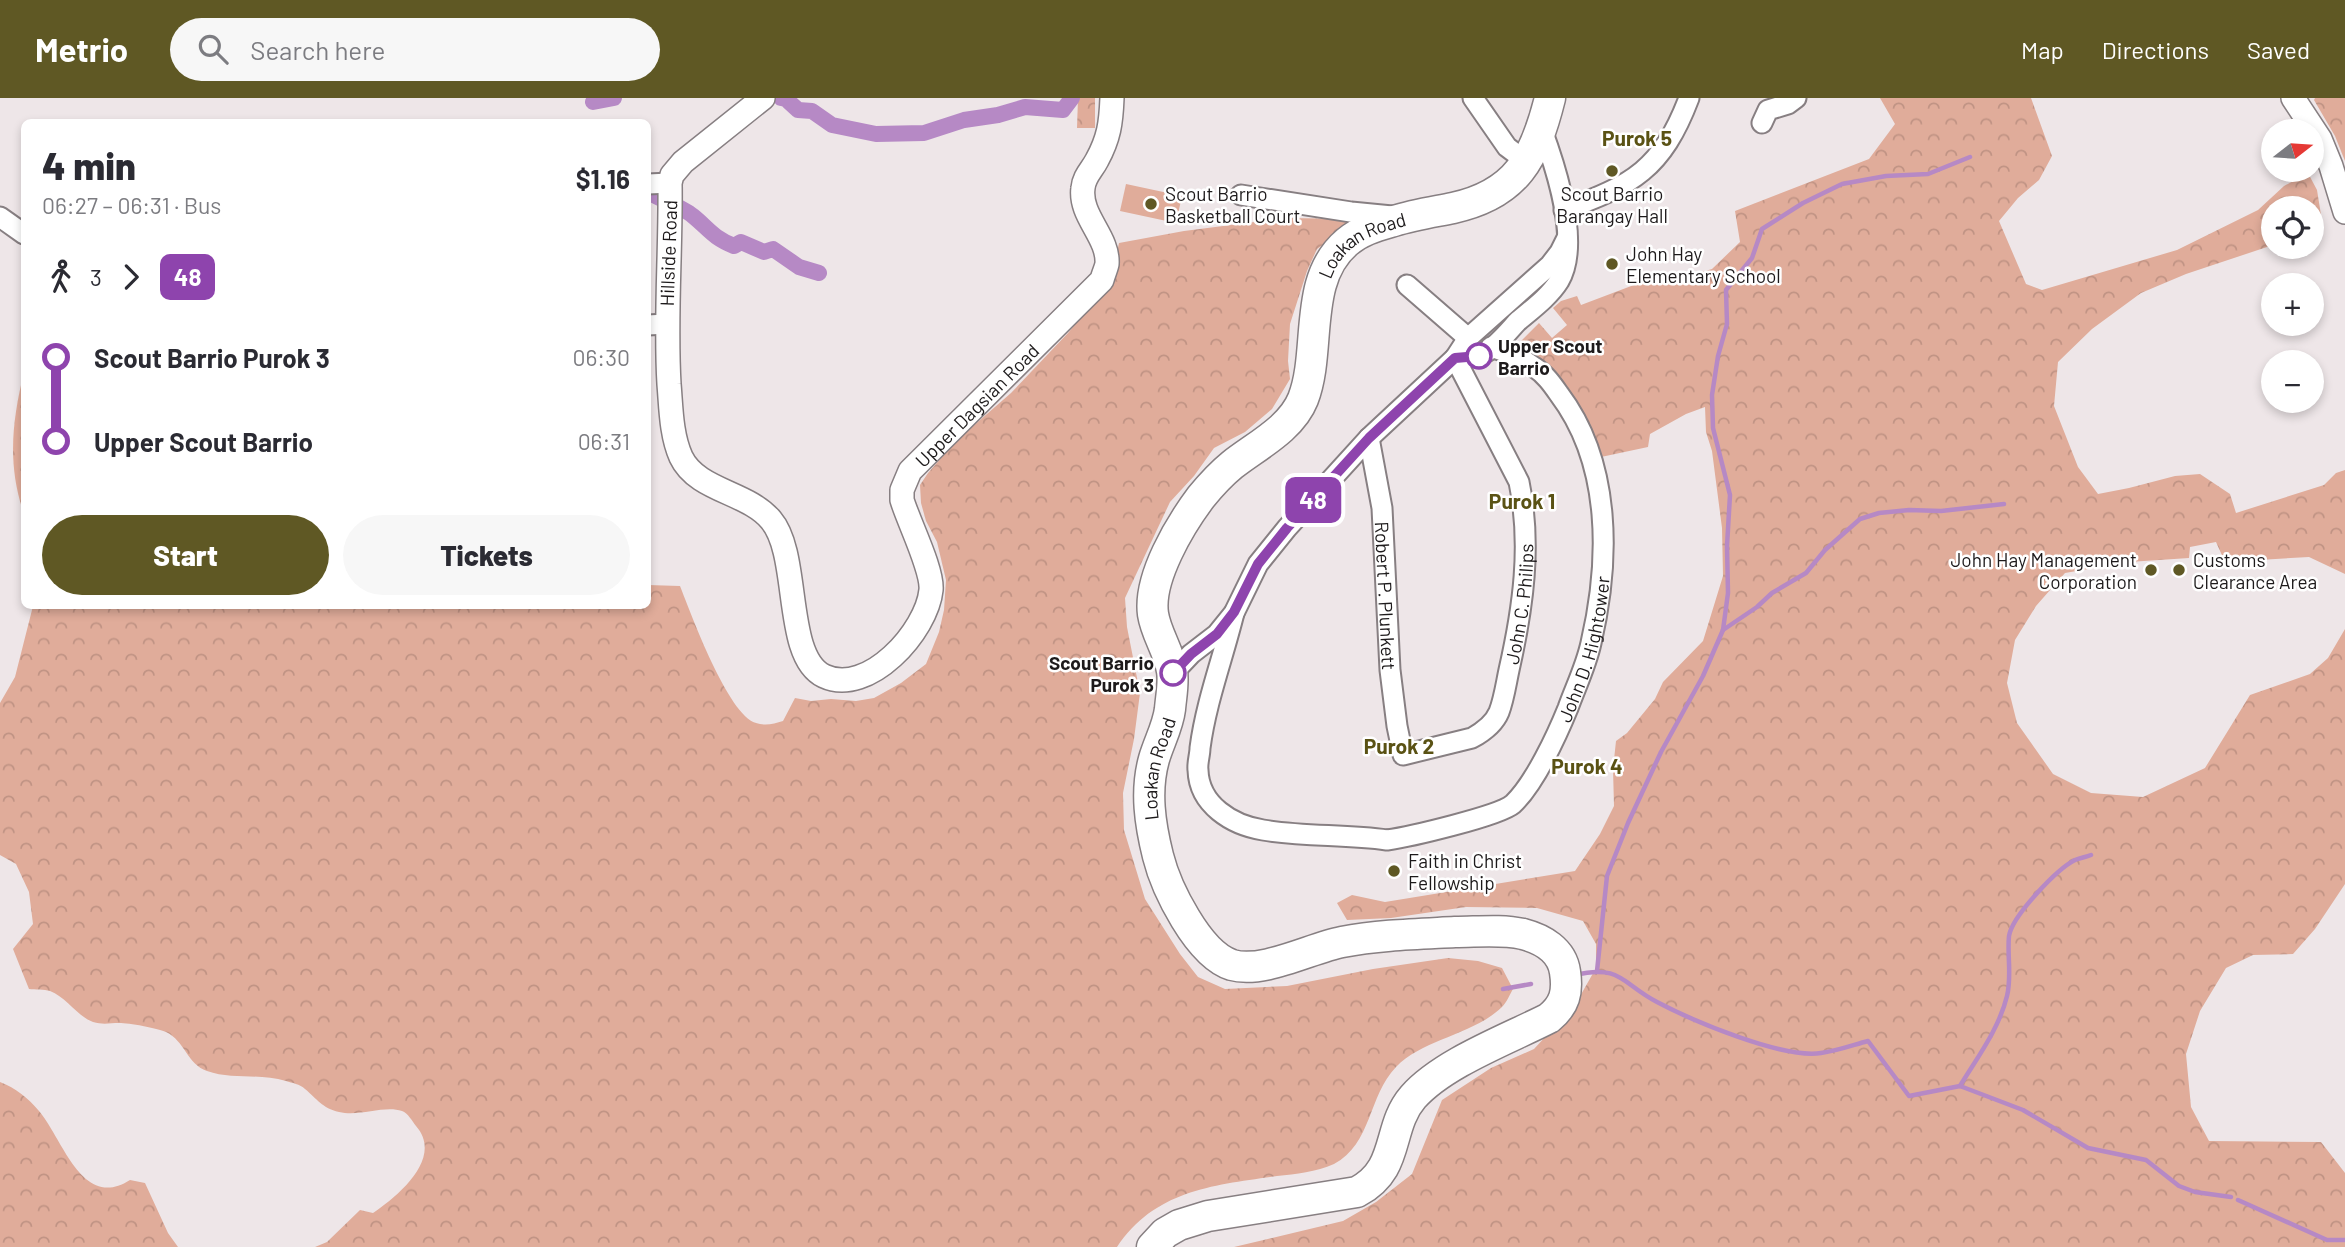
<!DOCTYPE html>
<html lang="en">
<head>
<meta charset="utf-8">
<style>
	:root { --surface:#fff; --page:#f7f7f7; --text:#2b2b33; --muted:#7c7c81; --accent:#5f5824 }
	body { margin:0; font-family:Barlow,sans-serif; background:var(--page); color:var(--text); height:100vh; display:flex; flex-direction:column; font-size:26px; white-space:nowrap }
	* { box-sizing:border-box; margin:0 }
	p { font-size:23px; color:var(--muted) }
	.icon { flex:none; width:38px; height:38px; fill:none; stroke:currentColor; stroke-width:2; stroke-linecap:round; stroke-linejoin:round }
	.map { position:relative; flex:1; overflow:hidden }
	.panel { position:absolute; left:21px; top:21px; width:630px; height:490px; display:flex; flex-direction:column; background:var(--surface); border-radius:10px; box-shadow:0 4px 10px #0003 }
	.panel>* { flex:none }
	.badge { padding:0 14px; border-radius:10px; font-size:24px; line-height:46px }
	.needle { width:46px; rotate:73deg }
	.buttons { position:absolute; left:2261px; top:21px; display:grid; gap:14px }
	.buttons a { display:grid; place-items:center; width:63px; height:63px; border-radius:50%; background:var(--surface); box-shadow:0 4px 10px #0003; font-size:35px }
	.map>.badge { position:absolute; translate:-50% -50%; box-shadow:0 0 0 4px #fff }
	.legs { display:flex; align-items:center; gap:10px; height:77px; padding:0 21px; font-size:23px }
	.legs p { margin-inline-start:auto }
	.head { display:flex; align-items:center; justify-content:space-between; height:119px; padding:0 21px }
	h1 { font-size:38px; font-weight:800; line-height:52px }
	.action { display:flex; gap:14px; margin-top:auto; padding:14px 21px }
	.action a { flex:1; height:80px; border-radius:42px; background:var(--accent); color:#fff; font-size:28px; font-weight:800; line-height:80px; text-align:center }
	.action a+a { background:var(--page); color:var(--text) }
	ul { padding:0 21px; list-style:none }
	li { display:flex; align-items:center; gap:24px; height:84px; font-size:26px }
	li i { display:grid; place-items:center; width:10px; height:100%; margin:0 9px; background:currentColor }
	li i::after { content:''; width:18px; height:18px; margin:-9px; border:5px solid; border-radius:50%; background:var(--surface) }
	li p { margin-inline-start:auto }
	li:first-child i { background:linear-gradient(#0000 50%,currentColor 0) }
	li:last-child i { background:linear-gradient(currentColor 50%,#0000 0) }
	header { display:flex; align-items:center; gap:42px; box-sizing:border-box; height:98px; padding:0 35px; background:var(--accent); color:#fff }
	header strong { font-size:33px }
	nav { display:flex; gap:38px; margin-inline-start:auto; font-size:24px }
	.search { width:490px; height:63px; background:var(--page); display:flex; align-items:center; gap:18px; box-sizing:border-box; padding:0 24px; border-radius:38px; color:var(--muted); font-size:26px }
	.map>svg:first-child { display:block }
</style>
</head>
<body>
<header>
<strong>Metrio</strong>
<div class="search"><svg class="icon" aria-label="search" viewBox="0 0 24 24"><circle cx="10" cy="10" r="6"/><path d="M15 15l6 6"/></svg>Search here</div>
<nav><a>Map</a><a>Directions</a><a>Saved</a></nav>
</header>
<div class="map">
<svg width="2345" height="1149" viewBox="0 0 2345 1149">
	<defs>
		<pattern id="forest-crowns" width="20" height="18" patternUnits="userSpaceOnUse" patternTransform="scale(1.75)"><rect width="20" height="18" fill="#e0ac9a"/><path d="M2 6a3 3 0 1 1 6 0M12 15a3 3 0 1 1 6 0" fill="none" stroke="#c09384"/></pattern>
	</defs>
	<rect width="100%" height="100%" fill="#eee6e8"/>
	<!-- forest -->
	<g fill="url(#forest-crowns)">
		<path d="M1078,0h17v30h-18z"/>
		<path d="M1880,0h151l21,58 -13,24 -21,18 -19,23 27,63 16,6 135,-40 81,-40 26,-24 24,-13 9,17 5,31 -10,6v-19h-39v37l-87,29 -45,19 -49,36 -34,33 -4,44 24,61 20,27 31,-6 46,-12 25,-2 30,20 6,19 88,-28 12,-12 9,-3v104l-36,-17 -84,5 -9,-20 -26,5 -1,11 -60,4 -64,11 -29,33 -21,34 -8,43 10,40 36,51 38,19 52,4 62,-29 45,-73 60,-21 18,-16 17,-29v255l-30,45 -22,25 -40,1 -27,13 -26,43 -14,43 5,53 18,34 112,1 24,31v74h-1111l109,-26 33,-19 36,-28 30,-74 49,-32 43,-19 41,-44 21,-37v-24l-13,-23 -46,-13 -71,-1 -75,11 -44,2 -10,-17 15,-8 33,7 190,-31 25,-37 14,-28 -1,-37 3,-28 11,-8 28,-34 8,-17 40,-41 20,-65 -1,-48 -10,-77 -6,-19 -1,-25 -19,7 -36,20 -2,13 -47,10 -48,-83 -14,-16 -24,-11 24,-24 13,15 15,-13 -14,-17 8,-7 16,-5 4,9 74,-28 3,8 54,-16 28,-27 -5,-31 134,-52 26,-35z"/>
		<path d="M2315,0h30v63l-10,-25 -21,-36z"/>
		<path d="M1285,120l75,1 -43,30 -10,22 -17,53 -2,37 2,18 -18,30 -27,23 -31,16 -20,28 -24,26 -45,96 2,29 13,66 -6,46 -11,54 1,37 21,69 35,55 18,23 27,12 62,-3 86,-17 75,-11 30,3 24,7 11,21c-3,5 -6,13 -11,18 -29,28 -79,32 -106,60 -28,29 -24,77 -62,97 -18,8 -38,10 -57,12 -63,9 -122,14 -160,71h-802l12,-5 33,-32 13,3c25,-17 71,-55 43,-87 -4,-5 -8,-13 -14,-15 -18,-6 -42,6 -63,1 -17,-4 -22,-13 -34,-23 -5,-5 -13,-6 -19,-8 -26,-8 -54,-1 -79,-10 -20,-7 -22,-30 -41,-39 -9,-4 -37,-9 -47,-9 -9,0 -16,2 -26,-1 -16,-6 -27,-25 -43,-31 -6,-2 -15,-1 -21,-2l-16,-40 20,-25 -4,-32 -13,-28 -16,-9v-152l15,-26 18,-71h615v-21l32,1c11,28 48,129 76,137 9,3 18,1 27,-2l12,-23 16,3 20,-2 25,2 18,-3 27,-15 25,-19 13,-32 5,-22 2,-30 -9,-38 -11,-21 -5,-18 -1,-18 8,-12 28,-32 55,-48 57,-60 23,-28 22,-35 6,-27 65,-12z"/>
		<path d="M24,274v142c-17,-49 -12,-93 0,-142z"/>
		<path d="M0,984c16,6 28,16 39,29 24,28 43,100 91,69l15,3 23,50 10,14h-178z"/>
	</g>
	<!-- garden -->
	<path fill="#e0ac9a" d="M1126,86l56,12 -6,27 -56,-12z"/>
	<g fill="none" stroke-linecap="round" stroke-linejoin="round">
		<!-- stream -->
		<g stroke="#b689c5" stroke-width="4.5">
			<path d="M1723,532l34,-23 15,-14 34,-20 19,-23 35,-31 19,-6 30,-3 32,1 63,-7"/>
			<path d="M1597,873l10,-95 21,-53 33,-71 42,-76 20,-46 5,-37 -1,-47 3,-51 -17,-67 -1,-33 6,-39 9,-32 -1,-34 26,-32 10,-29 41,-26 39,-19 44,-8 42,-2 42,-17"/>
			<path d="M1575,877c46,-11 47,9 82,27 36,19 126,57 164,51 16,-2 32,-8 47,-12l41,55 51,-10 63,24 65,38 58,12 33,26 16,6 36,5"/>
			<path d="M1503,891l28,-5"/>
			<path d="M1960,988c17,-28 39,-57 47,-90 5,-19 0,-41 2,-60 3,-20 48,-67 66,-76 5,-2 11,-3 16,-5"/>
			<path d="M2238,1102l89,40h18"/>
		</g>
		<!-- canal -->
		<g stroke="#b689c5" stroke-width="16">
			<path d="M781,0l5,1 12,11 14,1 20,14 44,9 48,-1 40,-13 34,-5 27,-8 38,3 9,-12"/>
			<path d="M593,4l21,-4"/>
			<path d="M648,94c12,7 34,15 45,24 16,13 19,21 41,30l7,-4 23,10 9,-3 26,18 20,6"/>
		</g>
		<!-- minor casing -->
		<g stroke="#877f82" stroke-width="23">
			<g id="minor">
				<path d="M1473,0l34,49 20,15"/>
				<path d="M1762,25l6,-13 20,-6 8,-6"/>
				<path d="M648,86l22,-1"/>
				<path d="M1241,97l110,17 41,4"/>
				<path d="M1564,112c69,-25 98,-41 125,-112"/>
				<path d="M0,119l24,17"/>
				<path d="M1407,187l61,53"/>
				<path d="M648,227l18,-1"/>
				<path d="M1455,260c7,-1 15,0 22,-2 14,-3 30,-23 40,-34 14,-12 32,-25 42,-41 22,-37 -3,-113 -17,-151"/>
				<path id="s1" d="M1369,340l13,70 8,162 7,56 6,29 69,-17c11,-6 22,-14 27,-26 5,-13 7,-28 10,-42 14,-62 23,-125 10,-188l-64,-124"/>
				<path id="s2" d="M1234,515c-11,45 -28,89 -34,135 0,7 -3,15 -2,22 1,35 34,55 65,60 41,7 83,4 124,10 22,-3 112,-24 126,-36 22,-21 44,-69 55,-96 8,-22 18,-42 23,-65 19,-82 21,-179 -32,-249 -7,-10 -14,-20 -25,-27 -13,-10 -28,-15 -43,-20"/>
				<path d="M1173,575l18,-19 26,-20 17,-21 24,-49 29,-36 82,-90 86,-80 13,-20 82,-73 10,-13 7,-14"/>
			</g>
		</g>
		<!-- tertiary casing -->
		<g stroke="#877f82" stroke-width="26">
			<g id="tertiary">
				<path id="s3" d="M763,0l-80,64 -11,13 -2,8c1,67 -5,134 -1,201 2,23 2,51 12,73 16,34 67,35 90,63 30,35 12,136 53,156 44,21 103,-45 107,-86 2,-20 -22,-67 -29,-90v-10l8,-19 192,-191c1,-5 4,-11 5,-16 2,-27 -28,-48 -24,-76 1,-12 9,-18 14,-28 12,-22 14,-37 15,-62"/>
				<path d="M2293,0l27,41 11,27 14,46"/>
			</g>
		</g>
		<!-- primary casing -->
		<g stroke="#877f82" stroke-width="33">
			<g id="primary">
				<path id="s4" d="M1152,1149l13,-14 14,-8 29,-9 149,-24c44,-23 29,-64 56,-95 30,-34 95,-58 136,-79 16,-13 19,-26 16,-46 -3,-22 -23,-33 -42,-38 -22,-5 -46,-2 -68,-2 -37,2 -76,3 -113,10 -31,6 -79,32 -110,23 -34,-11 -66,-77 -74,-109 -8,-32 -13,-65 -4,-97 5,-17 14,-33 16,-50 1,-12 4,-27 2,-38 -3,-20 -16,-37 -19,-57 -5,-36 27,-89 48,-117 9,-11 20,-23 31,-32 24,-19 59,-36 71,-66 19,-49 -1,-119 44,-157 14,-12 30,-16 47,-21 19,-6 39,-9 59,-13 64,-14 82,-50 97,-110"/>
			</g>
		</g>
		<!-- minor -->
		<use href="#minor" stroke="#fff" stroke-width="19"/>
		<!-- tertiary -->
		<use href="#tertiary" stroke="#fff" stroke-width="23"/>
		<!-- primary -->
		<use href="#primary" stroke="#fff" stroke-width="30"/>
	</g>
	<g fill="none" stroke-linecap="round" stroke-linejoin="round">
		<!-- line-1 casing -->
		<g stroke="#fff" stroke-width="16">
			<path id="line-1" d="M1173,575l18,-19 26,-20 17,-22 24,-48 29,-36 82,-90 86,-80 24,-2"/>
		</g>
		<!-- line-1 -->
		<use href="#line-1" stroke="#8e44ad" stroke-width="10"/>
	</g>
	<!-- markers -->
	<g fill="#5f5824" stroke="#fff" stroke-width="2.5">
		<circle cx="1612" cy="73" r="7"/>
		<circle cx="1151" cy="106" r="7"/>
		<circle cx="1612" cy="166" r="7"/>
		<circle cx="2151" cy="472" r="7"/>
		<circle cx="2179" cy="472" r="7"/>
		<circle cx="1394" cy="773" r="7"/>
	</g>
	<g fill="#fff" stroke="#8e44ad" stroke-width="3.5">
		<circle cx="1479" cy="258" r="12"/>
		<circle cx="1173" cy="575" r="12"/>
	</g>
	<g text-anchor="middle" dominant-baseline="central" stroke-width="5" stroke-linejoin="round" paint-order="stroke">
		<!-- poi labels -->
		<g font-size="19" fill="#1d1a1b" stroke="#fff" text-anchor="start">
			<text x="1165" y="95">Scout Barrio<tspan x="1165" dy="22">Basketball Court</tspan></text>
			<text x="1612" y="95" text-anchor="middle">Scout Barrio<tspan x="1612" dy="22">Barangay Hall</tspan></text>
			<text x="1626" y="155">John Hay<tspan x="1626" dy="22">Elementary School</tspan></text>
			<text x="2137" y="461" text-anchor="end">John Hay Management<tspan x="2137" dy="22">Corporation</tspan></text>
			<text x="2193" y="461">Customs<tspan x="2193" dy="22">Clearance Area</tspan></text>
			<text x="1408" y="762">Faith in Christ<tspan x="1408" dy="22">Fellowship</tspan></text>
		</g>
		<!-- street labels -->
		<g font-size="19" fill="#1d1a1b" stroke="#fff">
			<text stroke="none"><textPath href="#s4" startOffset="1729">Loakan Road</textPath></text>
			<text transform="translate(668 155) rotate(-88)">Hillside Road</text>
			<text stroke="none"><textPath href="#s3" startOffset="1057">Upper Dagsian Road</textPath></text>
			<text stroke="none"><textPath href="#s1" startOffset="159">Robert P. Plunkett</textPath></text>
			<text stroke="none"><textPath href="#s1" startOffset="539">John C. Philips</textPath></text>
			<text stroke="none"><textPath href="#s2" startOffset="686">John D. Hightower</textPath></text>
			<text stroke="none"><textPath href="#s4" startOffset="1120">Loakan Road</textPath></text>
		</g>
		<!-- stop labels -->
		<g font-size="19" font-weight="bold" fill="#1d1a1b" stroke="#fff" text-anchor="start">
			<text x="1498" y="247">Upper Scout<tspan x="1498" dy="22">Barrio</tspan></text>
			<text x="1154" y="564" text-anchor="end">Scout Barrio<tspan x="1154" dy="22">Purok 3</tspan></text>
		</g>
		<!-- neighbourhood labels -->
		<g font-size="21" font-weight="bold" fill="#5a5214" stroke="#fff">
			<text x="1637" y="39">Purok 5</text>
			<text x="1522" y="402">Purok 1</text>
			<text x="1399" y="647">Purok 2</text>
			<text x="1587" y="667">Purok 4</text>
		</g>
	</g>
</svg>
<div class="buttons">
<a><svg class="needle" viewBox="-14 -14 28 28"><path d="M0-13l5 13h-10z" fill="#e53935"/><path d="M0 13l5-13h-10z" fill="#7c7c81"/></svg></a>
<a><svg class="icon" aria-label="locate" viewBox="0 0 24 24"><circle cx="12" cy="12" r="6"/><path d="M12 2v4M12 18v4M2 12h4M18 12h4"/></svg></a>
<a>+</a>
<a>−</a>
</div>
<b class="badge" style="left:1313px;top:402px;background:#8e44ad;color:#fff">48</b>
<section class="panel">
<div class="head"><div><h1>4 min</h1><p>06:27 – 06:31 · Bus</p></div><b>$1.16</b></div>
<div class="legs"><svg class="icon" aria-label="walk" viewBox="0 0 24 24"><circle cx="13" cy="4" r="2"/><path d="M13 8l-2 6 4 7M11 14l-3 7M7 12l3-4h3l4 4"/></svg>3<svg class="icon" aria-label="forward" viewBox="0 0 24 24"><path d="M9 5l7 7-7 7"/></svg><b class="badge" style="background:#8e44ad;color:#fff">48</b></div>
<ul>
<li><i style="color:#8e44ad"></i><b>Scout Barrio Purok 3</b><p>06:30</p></li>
<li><i style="color:#8e44ad"></i><b>Upper Scout Barrio</b><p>06:31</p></li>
</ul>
<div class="action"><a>Start</a><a>Tickets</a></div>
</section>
</div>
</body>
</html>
